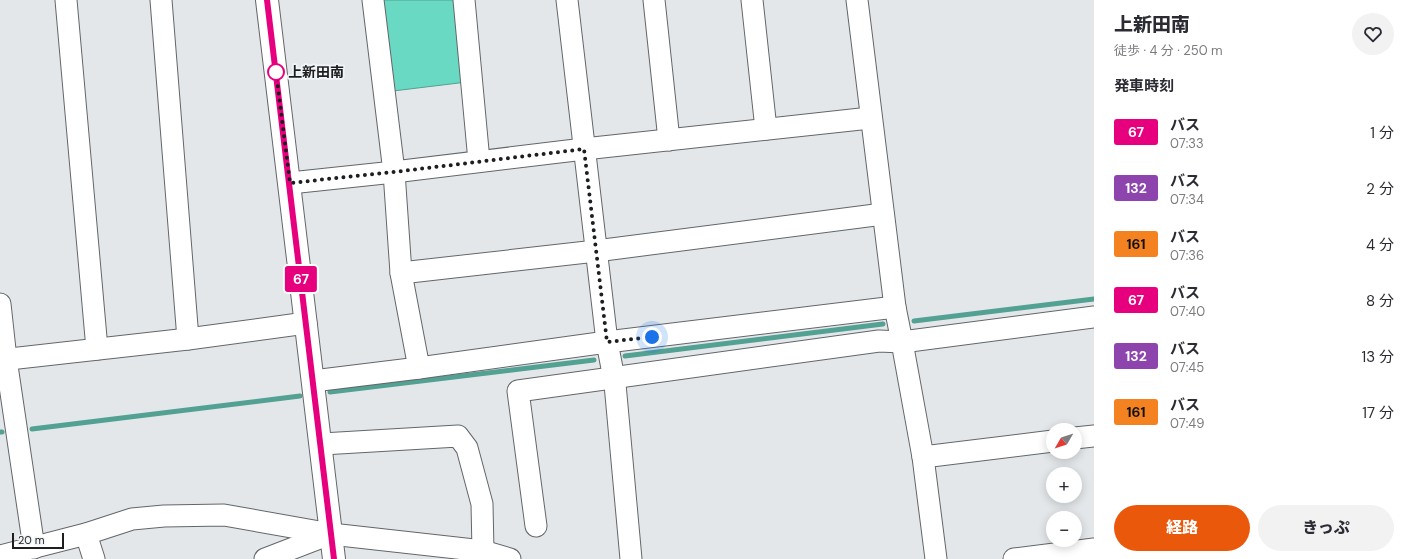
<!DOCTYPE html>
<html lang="ja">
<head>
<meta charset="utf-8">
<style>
	:root { --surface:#fff; --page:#f2f2f3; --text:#2b2b33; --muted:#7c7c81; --accent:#ea580c }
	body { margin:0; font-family:"DM Sans","Noto Sans JP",sans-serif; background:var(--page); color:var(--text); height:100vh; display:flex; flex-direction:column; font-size:15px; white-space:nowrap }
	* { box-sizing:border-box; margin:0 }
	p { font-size:13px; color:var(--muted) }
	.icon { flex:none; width:22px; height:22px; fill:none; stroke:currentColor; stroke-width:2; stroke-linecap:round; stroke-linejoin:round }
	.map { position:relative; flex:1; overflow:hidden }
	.drawer { display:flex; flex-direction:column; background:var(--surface); width:320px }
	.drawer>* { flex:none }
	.badge { padding:0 8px; border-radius:3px; font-size:14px; line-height:26px }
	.needle { width:26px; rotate:231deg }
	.buttons { position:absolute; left:1046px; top:423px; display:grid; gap:8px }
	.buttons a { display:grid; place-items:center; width:36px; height:36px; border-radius:50%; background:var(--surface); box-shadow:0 2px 10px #0003; font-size:20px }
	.scale { position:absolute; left:12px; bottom:10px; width:52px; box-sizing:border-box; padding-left:4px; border:2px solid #1d1e1f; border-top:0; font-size:11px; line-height:14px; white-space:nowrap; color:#1d1e1f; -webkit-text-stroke:3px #f1f5f8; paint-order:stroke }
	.you { position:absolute; width:20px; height:20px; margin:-10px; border:3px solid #fff; border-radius:50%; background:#1a73e8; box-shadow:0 0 0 6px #1a73e833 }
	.map>.badge { position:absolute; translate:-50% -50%; box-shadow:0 0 0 2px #fff }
	h2 { padding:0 20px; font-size:15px; line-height:36px }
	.round { display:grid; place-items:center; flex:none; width:42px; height:42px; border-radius:21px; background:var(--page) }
	.overview { display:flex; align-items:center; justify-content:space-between; height:68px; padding:0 20px }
	h1 { font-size:19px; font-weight:800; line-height:30px }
	.primary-button { display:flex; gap:8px; margin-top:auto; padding:8px 20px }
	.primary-button a { flex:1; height:46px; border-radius:24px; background:var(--accent); color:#fff; font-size:16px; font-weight:800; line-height:46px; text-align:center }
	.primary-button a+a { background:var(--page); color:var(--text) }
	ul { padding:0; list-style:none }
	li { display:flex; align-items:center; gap:12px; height:56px; padding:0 20px }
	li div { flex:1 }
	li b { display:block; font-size:15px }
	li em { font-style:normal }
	li .badge { min-width:44px; font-weight:700; text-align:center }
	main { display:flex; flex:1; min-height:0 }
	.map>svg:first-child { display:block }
</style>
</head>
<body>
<main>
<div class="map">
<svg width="1094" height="559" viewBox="0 0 1094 559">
	<rect width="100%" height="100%" fill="#e4e7ea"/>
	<!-- water -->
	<path fill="#69d9c4" stroke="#52a192" d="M381,0h77l9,82 -74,9z"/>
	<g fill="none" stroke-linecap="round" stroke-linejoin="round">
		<!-- stream -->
		<g stroke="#52a192" stroke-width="5">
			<path d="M914,321l180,-22"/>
			<path d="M625,356l258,-32"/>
			<path d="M330,392l264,-32"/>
			<path d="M32,429l268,-33"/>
			<path d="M0,432h2"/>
		</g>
		<!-- minor casing -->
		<g stroke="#636669" stroke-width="23">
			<g id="minor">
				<path d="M66,0l31,349"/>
				<path d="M161,0l27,339"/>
				<path d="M373,0l21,172 7,101 18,95"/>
				<path d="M464,0l15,161"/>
				<path d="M567,0l40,342 8,42 16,175"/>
				<path d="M654,0l15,140"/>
				<path d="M752,0l14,129"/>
				<path d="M857,0l38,307 7,35 21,115 13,102"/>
				<path d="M290,183l104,-11 190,-23 286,-31"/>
				<path d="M401,273l195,-22 287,-37"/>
				<path d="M0,304l6,55 28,189"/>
				<path d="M0,360l188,-21 118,-16"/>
				<path d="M313,381l106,-13 188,-26 288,-35"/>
				<path d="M1075,438l19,-2"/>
				<path d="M322,444l136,-8 9,12 15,56 1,47 2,8"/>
				<path d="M923,457l130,-16"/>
				<path d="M536,526l-18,-135 361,-50 23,1 192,-25"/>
				<path d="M86,534l8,25"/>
				<path d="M0,556l86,-22 46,-15 32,-3 60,-1 107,19 152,17 27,8"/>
				<path d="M265,559l65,-25"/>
				<path d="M1014,559l80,-10"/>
			</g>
		</g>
		<!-- major casing -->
		<g stroke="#636669" stroke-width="24">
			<path id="major" d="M267,0l67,559"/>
		</g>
		<!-- minor -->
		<use href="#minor" stroke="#fff" stroke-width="21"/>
		<!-- major -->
		<use href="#major" stroke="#fff" stroke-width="22"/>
	</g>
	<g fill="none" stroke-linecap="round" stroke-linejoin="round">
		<!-- line casing -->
		<g stroke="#fff" stroke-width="9">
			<path id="line" d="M267,0l67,559"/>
		</g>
		<!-- line -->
		<use href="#line" stroke="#e6007e" stroke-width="6"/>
		<!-- walk -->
		<path stroke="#1d1e1f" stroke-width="4" stroke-dasharray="0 7.2" d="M276,72l14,111 104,-11 190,-23 23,193 45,-5"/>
	</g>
	<!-- markers -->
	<circle fill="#fff" stroke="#e6007e" stroke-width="2" cx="276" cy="72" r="8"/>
	<g text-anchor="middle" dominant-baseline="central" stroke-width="3.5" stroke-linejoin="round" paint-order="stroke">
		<!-- stop labels -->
		<g font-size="14" font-weight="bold" fill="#1d1e1f" stroke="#f1f5f8" text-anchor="start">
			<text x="288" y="72">上新田南</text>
		</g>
	</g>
</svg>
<div class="buttons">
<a><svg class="needle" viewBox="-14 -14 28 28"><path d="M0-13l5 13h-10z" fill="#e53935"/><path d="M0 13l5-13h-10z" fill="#7c7c81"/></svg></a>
<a>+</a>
<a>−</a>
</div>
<div class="scale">20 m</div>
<div class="you" style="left:652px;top:337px"></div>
<b class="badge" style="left:301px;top:279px;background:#e6007e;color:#fff">67</b>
</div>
<section class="drawer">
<div class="overview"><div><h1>上新田南</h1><p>徒歩 · 4 分 · 250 m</p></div><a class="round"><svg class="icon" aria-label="heart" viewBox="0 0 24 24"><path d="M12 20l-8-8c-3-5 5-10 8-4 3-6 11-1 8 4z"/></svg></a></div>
<h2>発車時刻</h2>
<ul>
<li><span class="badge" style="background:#e6007e;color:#fff">67</span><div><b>バス</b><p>07:33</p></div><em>1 分</em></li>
<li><span class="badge" style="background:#8e44ad;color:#fff">132</span><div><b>バス</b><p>07:34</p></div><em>2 分</em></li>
<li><span class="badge" style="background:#f58220;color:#111">161</span><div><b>バス</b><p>07:36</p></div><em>4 分</em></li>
<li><span class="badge" style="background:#e6007e;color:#fff">67</span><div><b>バス</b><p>07:40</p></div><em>8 分</em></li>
<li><span class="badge" style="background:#8e44ad;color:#fff">132</span><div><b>バス</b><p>07:45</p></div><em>13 分</em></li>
<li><span class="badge" style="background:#f58220;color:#111">161</span><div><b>バス</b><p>07:49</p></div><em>17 分</em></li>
</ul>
<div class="primary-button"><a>経路</a><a>きっぷ</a></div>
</section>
</main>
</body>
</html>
